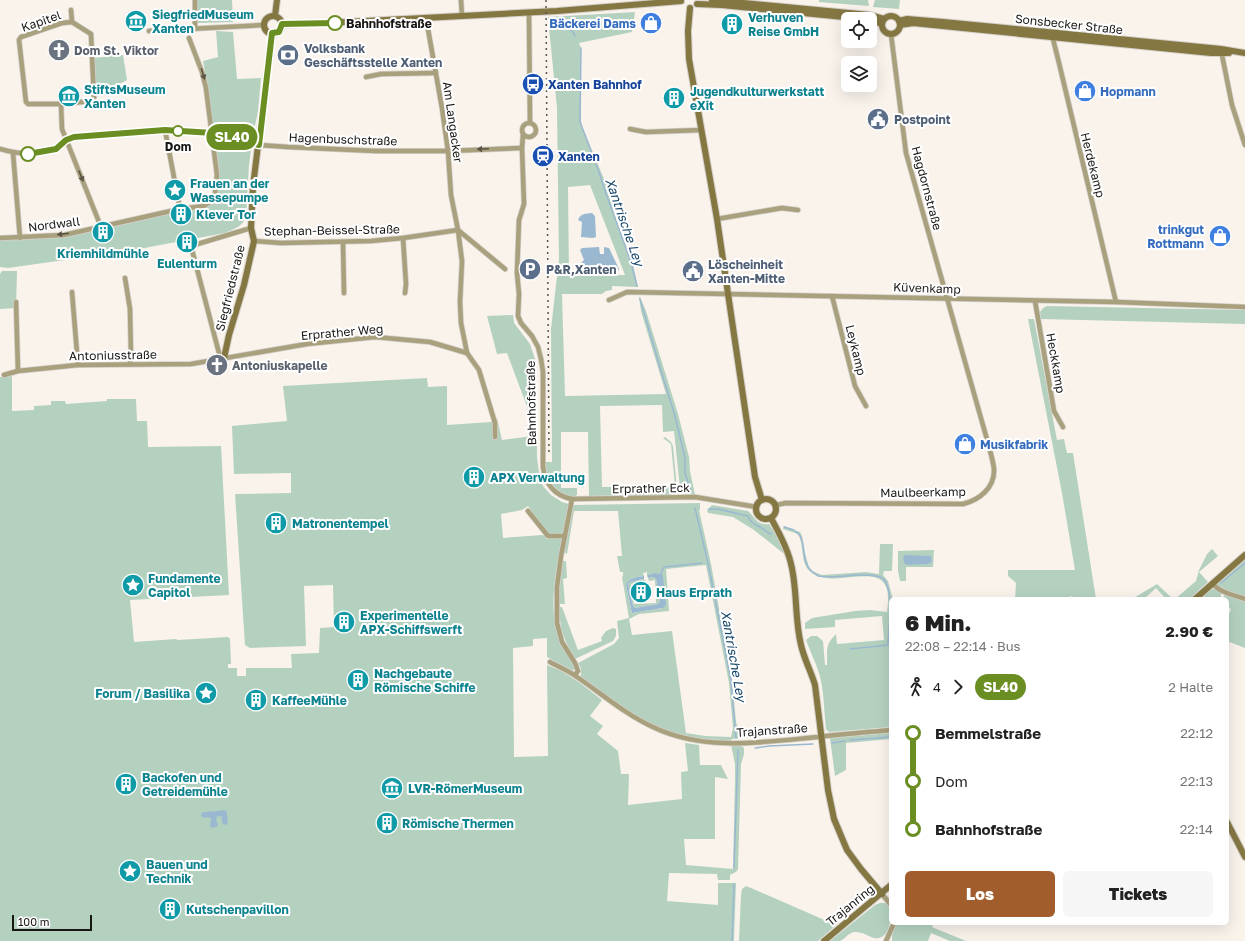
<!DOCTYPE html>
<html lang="de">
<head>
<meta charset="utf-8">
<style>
	:root { --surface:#fff; --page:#f6f6f6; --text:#222; --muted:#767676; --accent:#a15e2c }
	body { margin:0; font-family:"Golos Text",sans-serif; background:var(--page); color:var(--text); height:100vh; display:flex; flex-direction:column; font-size:15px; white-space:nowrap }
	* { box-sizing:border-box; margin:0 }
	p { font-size:13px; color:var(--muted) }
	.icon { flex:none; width:22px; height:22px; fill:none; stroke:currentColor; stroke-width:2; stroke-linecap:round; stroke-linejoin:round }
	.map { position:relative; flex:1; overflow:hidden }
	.panel { position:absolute; left:889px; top:597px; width:340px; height:328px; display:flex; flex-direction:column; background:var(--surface); border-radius:6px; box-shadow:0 4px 16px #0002 }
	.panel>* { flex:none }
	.badge { padding:0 8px; border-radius:13px; font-size:14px; line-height:26px }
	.fabs { position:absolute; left:841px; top:12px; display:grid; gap:8px }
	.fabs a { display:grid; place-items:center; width:36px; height:36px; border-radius:6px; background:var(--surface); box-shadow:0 4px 16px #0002; font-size:20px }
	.scale { position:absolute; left:12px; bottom:10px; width:80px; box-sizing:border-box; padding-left:4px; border:2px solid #191715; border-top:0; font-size:11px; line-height:14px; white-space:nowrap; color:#191715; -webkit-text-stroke:3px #fff; paint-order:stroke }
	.map>.badge { position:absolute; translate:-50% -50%; box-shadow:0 0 0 2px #fff }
	.legs { display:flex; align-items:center; gap:6px; height:44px; padding:0 16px; font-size:13px }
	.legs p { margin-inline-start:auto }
	.overview { display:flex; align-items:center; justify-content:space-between; height:68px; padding:0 16px }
	h1 { font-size:22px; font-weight:800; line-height:30px }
	.cta { display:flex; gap:8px; margin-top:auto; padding:8px 16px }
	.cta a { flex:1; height:46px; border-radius:6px; background:var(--accent); color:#fff; font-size:16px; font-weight:800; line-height:46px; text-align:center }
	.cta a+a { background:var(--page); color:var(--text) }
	ul { padding:0 16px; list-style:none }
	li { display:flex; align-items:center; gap:14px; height:48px; font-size:15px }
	li i { display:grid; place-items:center; width:6px; height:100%; margin:0 5px; background:currentColor }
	li i::after { content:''; width:10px; height:10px; margin:-5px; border:3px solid; border-radius:50%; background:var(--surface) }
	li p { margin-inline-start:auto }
	li:first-child i { background:linear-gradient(#0000 50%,currentColor 0) }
	li:last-child i { background:linear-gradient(currentColor 50%,#0000 0) }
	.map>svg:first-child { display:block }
</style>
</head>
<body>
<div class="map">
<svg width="1245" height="941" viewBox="0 0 1245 941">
	<rect width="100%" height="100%" fill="#f9f3ec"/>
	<!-- green -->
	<g fill="#b4d1c0" fill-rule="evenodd">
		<path d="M198,0h34l1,22 -35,1z"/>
		<path d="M819,0h49l1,6 -50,-4z"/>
		<path d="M875,0h25l-1,9 -26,-2z"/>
		<path d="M635,12l-3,20 -53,11 2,5v73l2,8 21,50 14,47 14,35 6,26 -26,-1v4l-6,1 -4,3h-40l3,102 101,-2 -25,-83 -2,-14h1l6,14 32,103 11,43 1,14 5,24h-9l-6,-7 -6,-57 -11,1 -1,-27 -62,1 2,81 73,-1 -4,-42 -8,-6 2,-1 6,5 2,4 4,43 -6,6 -82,1 -1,-64h-27v56h16v7l-4,2c-18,-4 -27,-17 -28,-35h7l-1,-133 8,-70 -2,-151 -9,-91zM590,185l35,90 -56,1 -1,-89z"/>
		<path d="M216,31l17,1 4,47 24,-1 -3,33 -5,24 -4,30 -3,52c-4,10 -12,12 -21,16l-97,18 -120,17 -8,-1v-29l64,-3 140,-29 9,-6 4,-25 -12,-103 -2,-11 15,-4z"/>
		<path d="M123,55l4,25 -31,17 -3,-39z"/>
		<path d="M2,271h15l-1,37 -16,1v-35z"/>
		<path d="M1047,306l198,4v14l-204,-5 -1,-7 3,-4z"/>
		<path d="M513,315l1,8 16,21 6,18 1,96 3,21 3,7 8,9 11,7 7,2 -6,30 -15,1 -20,-29 -6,4 -21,4 2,24 39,-3 4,1v3l15,-1 1,1c-5,29 -14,67 -4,96 4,12 11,22 18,32l-3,4 -26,-14v-19l-14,1v7l-20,2 1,109 34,-1 -1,-91c21,7 38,22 55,35l-12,16 13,10 -6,8 21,17 3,23h8l-1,31 54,-6 -1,-27 7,-1 -3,-28 14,2 1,20h21l7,14 -13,-2v62h-31l2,26 47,4 2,-91v-14l-4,-19h9l4,3v6l-3,10 -3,105 -2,3 -6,3v5h-12l-1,-6 -48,-1 -2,28 51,4v-22h18l-2,58h-734v-564l12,-1v35l22,-1v-4l17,-1v-4h14l1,3 41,-3v-2h29l1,22h10l1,26 73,-1 8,149 -99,5 4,42 42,-3 2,1 50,-3 2,2 1,25h-3v4h9v8h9v-8h46l-1,-14 28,-1 1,-25 14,-1 -1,-42 -29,1 2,60 -56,2 -5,-3 -10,-151 56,-1v-20l-57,1 -2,-48 55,-5 -4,-35 144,-8 1,9 19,-1v39l44,-3 6,-4 5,22 30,-4 -1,-19 -24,-64 -10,1 -10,-38z"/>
		<path d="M1028,319h6l23,121 7,-1 3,14h6l23,146h-22l-2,-3 -9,3h-48l1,-16 -8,-7v-6h67l-13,-77z"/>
		<path d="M700,503v7h-1l12,54 21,117 4,41 5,16 -9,1 -1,1c-24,0 -47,-2 -70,-11 -29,-11 -55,-34 -80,-52v-9l-3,-5 36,-19 5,-6 -2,-17 12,-3 -7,-41 1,-1v-4h-3l-3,-16h5l-4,-45h-44l-7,43 -3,-2 9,-47zM706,565l23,118 4,45 -2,9 -26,-1 -19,-3 -14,-102 -40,4 -3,-16 10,-5 30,-3 -3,-42zM647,572v3l8,-2 7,1 1,34 -31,5 -6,-28c2,-7 11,-8 18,-9l-1,-3z"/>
		<path d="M712,505l36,6c7,6 9,15 21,13l9,14 7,15h-2l-29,-23 -21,-13 -25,-4 -1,-3z"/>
		<path d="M784,526l16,6 2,4 2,14 5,17 3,4 10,4 44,-3 13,2 1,-30h13l-1,27h-8l-1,4 5,6 5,18h-2v128l-62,5 -3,-3c-2,-19 -2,-39 -7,-56 -4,-12 -9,-22 -13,-33l5,-4h6l6,5 2,24h2c1,-15 -3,-19 9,-31l1,10 47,-4 -2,-24 -47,4v7l-30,2v-6l7,-5 43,-7 15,-1 17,2c10,-62 -48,-20 -75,-39 -13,-9 -7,-27 -14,-39l-15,-5z"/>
		<path d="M1212,549l6,7 -19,16 9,10 -19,17h-14l21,-18 3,-11 8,-16z"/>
		<path d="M934,550l-1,17h-27v14h-6l-2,-10v-20z"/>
		<path d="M1245,559v38l-23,-7 -6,-6z"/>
		<path d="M561,561h5l1,17 -4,1 2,25h-6v-8z"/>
		<path d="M653,577l3,2 4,22 -2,3 -23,4 -2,-2 -5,-22 2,-2 14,-3 1,2 -14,3 3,20 22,-1 -1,-23 -6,1 -1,-3z"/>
		<path d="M1157,584l16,15h-7l-10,-11 -12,11h-12z"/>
		<path d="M1211,588l10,4v5l-5,2h-17z"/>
		<path d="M1225,594l20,7v47l-18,-7v-22l4,-10 -4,-2v-8h-5z"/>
		<path d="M560,607h2l16,43 24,-9 -1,-3 5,-7 7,-3 3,1v7l-3,5 -38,18c-10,-17 -17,-32 -15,-52z"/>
		<path d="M891,733v6l-45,4v27l-11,6 -5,-38z"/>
		<path d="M746,886l5,2 85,37 -18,16h-79l2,-46 1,-6z"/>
		<path d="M880,903h5l6,5c0,10 -1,33 -17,30 -6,-2 -12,-6 -18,-6 -8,0 -10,7 -16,9 -2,0 -7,0 -10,0l45,-36z"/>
		<path d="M897,923h37l-2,4 34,14h-16l-19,-8 -3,8h-36v-6z"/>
	</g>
	<!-- water -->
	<g fill="#9bb8d1">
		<path d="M592,213l3,3 1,21 -3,1 -12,-1 1,-15 -4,-2c3,-7 7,-6 14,-7z"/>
		<path d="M599,247l1,7h4v-7l5,1 10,21 -1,2h-36l-1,-8 3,-3 -4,-10 2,-2z"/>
		<path d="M905,555l26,1 1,6 -4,2 -21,1 -3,-2 -1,-5z"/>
		<path d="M655,573l7,1 1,3 3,28 -3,3 -31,5 -6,-28c2,-7 11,-8 18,-9v3l-14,3 -2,2 5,22 2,2 23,-4 2,-3 -4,-22 -3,-2 -5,1 -1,-3z"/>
	</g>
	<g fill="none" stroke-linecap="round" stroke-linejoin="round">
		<!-- stream -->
		<g stroke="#9bb8d1" stroke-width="1.5">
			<path d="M564,25l9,7 2,4"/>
			<path d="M581,48l-1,74 18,47 6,19 27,74 6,24"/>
			<path d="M640,299l21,72 14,45 10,42v15l6,19"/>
			<path d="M695,508l13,55 23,117 5,58"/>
			<path d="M709,509h9l30,7c3,8 8,8 15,13 3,1 4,4 8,5"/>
			<path d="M784,527l10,3"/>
			<path d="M796,532c10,6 6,23 11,33 2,5 7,8 11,11 12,2 25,0 38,-1 7,0 17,-1 24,2 16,6 8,53 8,68l-38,4"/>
			<path d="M660,575l4,-8 38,-4"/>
			<path d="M1221,583l24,-20"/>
			<path d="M850,740l41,-3"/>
			<path d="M832,743l13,-2"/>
			<path d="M755,748l14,-2 44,-2"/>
			<path d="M734,868l4,-118"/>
			<path d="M732,941l2,-57"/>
		</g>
		<!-- canal -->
		<g stroke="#9bb8d1" stroke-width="5.5">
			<path d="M211,814l1,2h2l-1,9 2,-1"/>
			<path d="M204,815l20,-2 1,9"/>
		</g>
		<!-- street casing -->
		<g stroke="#d5d0ca" stroke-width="6">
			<g id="street">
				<path d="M195,0v29"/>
				<path d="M461,0l1,16"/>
				<path d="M71,10l1,12"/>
				<path d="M529,12l1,111"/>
				<path d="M426,18l16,90 6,43 3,44 7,35 4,31 -2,41 1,21 6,30"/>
				<path d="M72,22l19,12 3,64 -2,3 -31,3h-33l-2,-2 -7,-62 2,-3 41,-14z"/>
				<path d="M149,31l115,-6"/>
				<path d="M1052,35l7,28 57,239"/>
				<path d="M1221,50l11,55 13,40"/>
				<path d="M366,77l15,-3 55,-1"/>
				<path d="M61,104l1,25 39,98"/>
				<circle cx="529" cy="130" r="7"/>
				<path d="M630,129l16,3 56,-2"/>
				<path d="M165,130l15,79"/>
				<path d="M523,135l-1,13 2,56 -5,16 -2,53 2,21 -1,22 3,7 11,13 6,11 3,12 2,13v95c2,17 12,29 29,32l123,-2 62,10"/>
				<path d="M0,149c17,5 38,7 56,0 7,-3 10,-10 18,-12l91,-7 48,3 46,12 29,2 88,4h72l74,-3"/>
				<path d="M13,153l7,85"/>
				<path d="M717,219l65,-11 16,2"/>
				<path d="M458,230l47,39"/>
				<path d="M0,238l64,-3 116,-26 24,-3 9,-6 2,-7 2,-18 -11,-87 -4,-16 -13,-34"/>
				<path d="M403,238l3,46 -1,9"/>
				<path d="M254,241l27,2 90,-2 32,-3 55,-8"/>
				<path d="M343,242l1,51"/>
				<path d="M125,278l5,31 1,48 -1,7"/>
				<path d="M72,292l6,73"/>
				<path d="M832,296l23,90 11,20"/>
				<path d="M609,300l18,-8 489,10 129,5"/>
				<path d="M1035,301l19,110 9,16"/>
				<path d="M16,302l2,69"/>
				<path d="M219,353l-28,-107 60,-18"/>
				<path d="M4,375l14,-4 60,-6 113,-1 116,-20 68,-7 55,5 37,11 12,17 16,53v14"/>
				<path d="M572,499l-11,57 -4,31v36l5,19 13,21 3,8 -3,4"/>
				<path d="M776,505l10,-2 177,1c16,-4 32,-16 31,-35 -1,-9 -4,-18 -6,-26l-82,-290 -15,-119"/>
				<path d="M528,511l20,25h17"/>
				<path d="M1212,583c8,10 22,12 33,16"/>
				<path d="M550,662c9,5 19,9 27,15 25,17 48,37 76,50 52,25 111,15 165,10 24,-3 49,-5 73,-7"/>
				<path d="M882,894l9,11"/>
				<path d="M886,941l8,-18"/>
			</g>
		</g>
		<!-- secondary casing -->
		<g stroke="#d5d0ca" stroke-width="8">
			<g id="secondary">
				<path d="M712,0l158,15 14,4"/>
				<path d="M697,4l25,1 143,14"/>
				<path d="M690,8l-2,23 1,28 28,160 38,258 7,23"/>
				<path d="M275,16l2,-16"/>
				<circle cx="273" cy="25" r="9"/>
				<circle cx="891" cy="25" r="9"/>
				<path d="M870,20l12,4"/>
				<path d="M899,21l8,-2 36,3 278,27 24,4"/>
				<path d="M282,25l45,-2 230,-12 124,-10"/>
				<path d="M900,25l13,-2 298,30h18"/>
				<path d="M224,358l5,-23 15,-50 10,-44 -3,-13 2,-42 19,-153"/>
				<circle cx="766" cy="509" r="10"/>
				<path d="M771,518c7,13 15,27 19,42 8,27 4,57 11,85 3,14 10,26 14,40l13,105 6,29 13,31 14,19 21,25"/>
				<path d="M1195,599l50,-44"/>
				<path d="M1227,822l18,35"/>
				<path d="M824,941l67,-56"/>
			</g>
		</g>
		<!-- street -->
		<use href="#street" stroke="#a9a07d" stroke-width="4.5"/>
		<!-- secondary -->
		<use href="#secondary" stroke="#847742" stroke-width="6"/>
		<!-- rail -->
		<path stroke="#585552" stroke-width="1.5" stroke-dasharray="2 4" stroke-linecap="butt" d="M546,0l3,455"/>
	</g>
	<!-- one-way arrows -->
	<defs><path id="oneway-solid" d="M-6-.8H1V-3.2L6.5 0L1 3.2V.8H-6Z"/></defs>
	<g fill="#5a5544">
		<use href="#oneway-solid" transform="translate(203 74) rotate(73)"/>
		<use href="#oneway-solid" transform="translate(483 149) rotate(177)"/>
		<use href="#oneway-solid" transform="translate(81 176) rotate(68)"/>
		<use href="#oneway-solid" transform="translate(63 234) rotate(173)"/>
	</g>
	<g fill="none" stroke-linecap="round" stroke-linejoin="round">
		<!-- line-1 casing -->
		<g stroke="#fff" stroke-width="9">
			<path id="line-1" d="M28,154l28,-5 10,-9 8,-3 91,-7 48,3 46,12 13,-112 7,-1 3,-8 53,-1"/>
		</g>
		<!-- line-1 -->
		<use href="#line-1" stroke="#6b8e23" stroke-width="6"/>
	</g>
	<!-- icons -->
	<defs>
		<g id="museum-disc" transform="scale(1.15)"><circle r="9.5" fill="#0f9aa8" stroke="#fff"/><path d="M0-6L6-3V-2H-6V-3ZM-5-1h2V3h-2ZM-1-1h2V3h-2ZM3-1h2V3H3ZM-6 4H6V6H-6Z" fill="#fff"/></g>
		<g id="shop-disc" transform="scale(1.15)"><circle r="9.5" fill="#3f7fe0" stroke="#fff"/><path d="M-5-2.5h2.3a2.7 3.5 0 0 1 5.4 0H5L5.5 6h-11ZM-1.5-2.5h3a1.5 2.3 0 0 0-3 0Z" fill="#fff"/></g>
		<g id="building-disc" transform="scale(1.15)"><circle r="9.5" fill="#0f9aa8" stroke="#fff"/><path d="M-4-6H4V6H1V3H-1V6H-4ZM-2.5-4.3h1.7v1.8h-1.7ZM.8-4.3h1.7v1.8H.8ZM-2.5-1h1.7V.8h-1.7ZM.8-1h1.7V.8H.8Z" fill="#fff"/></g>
		<g id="church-disc" transform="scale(1.15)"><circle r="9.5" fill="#6b7280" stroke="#fff"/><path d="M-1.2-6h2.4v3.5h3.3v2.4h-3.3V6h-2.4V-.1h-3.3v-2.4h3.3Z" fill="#fff"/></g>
		<g id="bank-disc" transform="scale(1.15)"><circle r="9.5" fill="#5c6f8a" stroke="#fff"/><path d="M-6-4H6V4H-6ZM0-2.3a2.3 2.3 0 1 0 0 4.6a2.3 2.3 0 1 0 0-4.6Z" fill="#fff"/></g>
		<g id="bus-disc" transform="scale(1.15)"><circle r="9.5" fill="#1a4fb4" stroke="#fff"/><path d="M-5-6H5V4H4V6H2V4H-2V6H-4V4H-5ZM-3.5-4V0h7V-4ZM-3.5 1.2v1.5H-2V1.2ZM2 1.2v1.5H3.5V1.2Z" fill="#fff"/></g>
		<g id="civic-disc" transform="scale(1.15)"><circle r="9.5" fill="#5c6f8a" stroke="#fff"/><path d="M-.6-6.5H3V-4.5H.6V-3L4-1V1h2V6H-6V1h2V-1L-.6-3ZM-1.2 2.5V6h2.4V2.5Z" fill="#fff"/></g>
		<g id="station-disc" transform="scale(1.15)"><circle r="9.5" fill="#1a4fb4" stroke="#fff"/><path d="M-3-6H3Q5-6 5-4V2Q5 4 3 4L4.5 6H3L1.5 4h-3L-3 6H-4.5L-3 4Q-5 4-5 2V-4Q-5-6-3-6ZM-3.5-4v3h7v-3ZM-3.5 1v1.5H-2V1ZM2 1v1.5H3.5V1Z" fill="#fff"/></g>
		<g id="sight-disc" transform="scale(1.15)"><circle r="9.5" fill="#0f9aa8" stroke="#fff"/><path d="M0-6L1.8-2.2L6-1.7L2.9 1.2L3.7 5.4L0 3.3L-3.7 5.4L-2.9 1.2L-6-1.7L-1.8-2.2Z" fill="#fff"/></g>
		<g id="parking-disc" transform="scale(1.15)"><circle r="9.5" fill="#5c6f8a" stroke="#fff"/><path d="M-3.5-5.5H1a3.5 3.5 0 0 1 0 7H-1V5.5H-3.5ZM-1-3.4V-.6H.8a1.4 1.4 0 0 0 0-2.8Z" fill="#fff"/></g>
	</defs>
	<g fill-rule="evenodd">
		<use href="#museum-disc" x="136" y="21"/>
		<use href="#shop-disc" x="651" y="23"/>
		<use href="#building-disc" x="732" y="24"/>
		<use href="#church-disc" x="59" y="50"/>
		<use href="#bank-disc" x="288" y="55"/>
		<use href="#bus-disc" x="533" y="84"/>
		<use href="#shop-disc" x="1085" y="91"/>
		<use href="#museum-disc" x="69" y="96"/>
		<use href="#building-disc" x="674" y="98"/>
		<use href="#civic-disc" x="878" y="119"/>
		<use href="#station-disc" x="543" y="156"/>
		<use href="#sight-disc" x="175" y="190"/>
		<use href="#building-disc" x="181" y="214"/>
		<use href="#building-disc" x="103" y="232"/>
		<use href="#shop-disc" x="1220" y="236"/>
		<use href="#building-disc" x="187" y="242"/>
		<use href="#parking-disc" x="530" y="269"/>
		<use href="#civic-disc" x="693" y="271"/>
		<use href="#church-disc" x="217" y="365"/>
		<use href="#shop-disc" x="965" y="444"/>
		<use href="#building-disc" x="474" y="477"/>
		<use href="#building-disc" x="276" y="523"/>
		<use href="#sight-disc" x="133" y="585"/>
		<use href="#building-disc" x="641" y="592"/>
		<use href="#building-disc" x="344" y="622"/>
		<use href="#building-disc" x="358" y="680"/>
		<use href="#sight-disc" x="206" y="693"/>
		<use href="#building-disc" x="256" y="700"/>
		<use href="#building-disc" x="126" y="784"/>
		<use href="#museum-disc" x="392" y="788"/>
		<use href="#building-disc" x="387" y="823"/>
		<use href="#sight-disc" x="130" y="871"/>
		<use href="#building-disc" x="170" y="909"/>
	</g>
	<!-- markers -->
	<g fill="#fff" stroke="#6b8e23" stroke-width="2">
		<circle cx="335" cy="23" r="7"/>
		<circle cx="178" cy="131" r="5"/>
		<circle cx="28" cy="154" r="7"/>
	</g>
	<g text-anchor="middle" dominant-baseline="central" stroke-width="4" stroke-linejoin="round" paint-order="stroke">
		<!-- culture labels -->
		<g font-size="12" font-weight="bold" fill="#0d838f" stroke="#fff" text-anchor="start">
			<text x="152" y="14">SiegfriedMuseum<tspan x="152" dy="14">Xanten</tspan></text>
			<text x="748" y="17">Verhuven<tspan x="748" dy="14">Reise GmbH</tspan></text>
			<text x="84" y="89">StiftsMuseum<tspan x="84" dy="14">Xanten</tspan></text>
			<text x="690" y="91">Jugendkulturwerkstatt<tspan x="690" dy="14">eXit</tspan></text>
			<text x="190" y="183">Frauen an der<tspan x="190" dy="14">Wassepumpe</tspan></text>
			<text x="196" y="214">Klever Tor</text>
			<text x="103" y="253" text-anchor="middle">Kriemhildmühle</text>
			<text x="187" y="263" text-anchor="middle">Eulenturm</text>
			<text x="490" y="477">APX Verwaltung</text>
			<text x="292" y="523">Matronentempel</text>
			<text x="148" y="578">Fundamente<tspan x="148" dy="14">Capitol</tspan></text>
			<text x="656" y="592">Haus Erprath</text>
			<text x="360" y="615">Experimentelle<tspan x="360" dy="14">APX-Schiffswerft</tspan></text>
			<text x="374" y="673">Nachgebaute<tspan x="374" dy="14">Römische Schiffe</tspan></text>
			<text x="190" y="693" text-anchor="end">Forum / Basilika</text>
			<text x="272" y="700">KaffeeMühle</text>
			<text x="142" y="777">Backofen und<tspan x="142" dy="14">Getreidemühle</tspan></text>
			<text x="408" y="788">LVR-RömerMuseum</text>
			<text x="402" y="823">Römische Thermen</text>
			<text x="146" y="864">Bauen und<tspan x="146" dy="14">Technik</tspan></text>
			<text x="186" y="909">Kutschenpavillon</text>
		</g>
		<!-- street labels -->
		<g font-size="12" fill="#191715" stroke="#fff">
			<text transform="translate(41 21) rotate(-19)">Kapitel</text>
			<text transform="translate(1069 24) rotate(6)">Sonsbecker Straße</text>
			<text transform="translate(453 122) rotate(82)">Am Langacker</text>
			<text transform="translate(343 139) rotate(2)">Hagenbuschstraße</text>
			<text transform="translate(1093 165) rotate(76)">Herdekamp</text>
			<text transform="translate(927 188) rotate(75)">Hagdornstraße</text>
			<text transform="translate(54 224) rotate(-7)">Nordwall</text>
			<text transform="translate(332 230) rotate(-1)">Stephan-Beissel-Straße</text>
			<text transform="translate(230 288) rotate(-76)">Siegfriedstraße</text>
			<text transform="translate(927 288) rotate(2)">Küvenkamp</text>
			<text transform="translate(342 332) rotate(-5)">Erprather Weg</text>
			<text transform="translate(856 350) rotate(76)">Leykamp</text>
			<text transform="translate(113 355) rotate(-1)">Antoniusstraße</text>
			<text transform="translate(1056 363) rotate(80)">Heckkamp</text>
			<text transform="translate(531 403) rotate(-91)">Bahnhofstraße</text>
			<text transform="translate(651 488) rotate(-1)">Erprather Eck</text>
			<text transform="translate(923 492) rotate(-1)">Maulbeerkamp</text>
			<text transform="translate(772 730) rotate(-4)">Trajanstraße</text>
			<text transform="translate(850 905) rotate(-39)">Trajanring</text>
		</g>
		<!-- stop labels -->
		<g font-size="12" font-weight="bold" fill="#191715" stroke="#fff" text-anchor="start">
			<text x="346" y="23">Bahnhofstraße</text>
			<text x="178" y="146" text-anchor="middle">Dom</text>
		</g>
		<!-- shop labels -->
		<g font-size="12" font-weight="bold" fill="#366cbe" stroke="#fff" text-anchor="end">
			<text x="636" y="23">Bäckerei Dams</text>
			<text x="1100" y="91" text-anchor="start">Hopmann</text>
			<text x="1204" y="229">trinkgut<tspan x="1204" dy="14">Rottmann</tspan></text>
			<text x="980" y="444" text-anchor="start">Musikfabrik</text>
		</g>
		<!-- service labels -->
		<g font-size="12" font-weight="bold" fill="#4e5e75" stroke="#fff" text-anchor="start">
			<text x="304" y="48">Volksbank<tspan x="304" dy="14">Geschäftsstelle Xanten</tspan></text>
			<text x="894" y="119">Postpoint</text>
			<text x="708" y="264">Löscheinheit<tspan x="708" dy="14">Xanten-Mitte</tspan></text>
			<text x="546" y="269">P&amp;R,Xanten</text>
		</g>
		<!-- worship labels -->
		<g font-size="12" font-weight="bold" fill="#5b616d" stroke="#fff" text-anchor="start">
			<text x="74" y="50">Dom St. Viktor</text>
			<text x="232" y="365">Antoniuskapelle</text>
		</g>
		<!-- transit labels -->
		<g font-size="12" font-weight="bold" fill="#164399" stroke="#fff" text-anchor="start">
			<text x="548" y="84">Xanten Bahnhof</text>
			<text x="558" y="156">Xanten</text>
		</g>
		<!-- water labels -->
		<g font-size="13" font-style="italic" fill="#154568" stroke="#fff">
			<text transform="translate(625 222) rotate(71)">Xantrische Ley</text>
			<text transform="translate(734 656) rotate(80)">Xantrische Ley</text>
		</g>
	</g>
</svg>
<div class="fabs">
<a><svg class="icon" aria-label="locate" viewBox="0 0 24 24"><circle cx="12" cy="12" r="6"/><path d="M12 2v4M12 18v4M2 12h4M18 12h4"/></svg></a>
<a><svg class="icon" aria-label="layers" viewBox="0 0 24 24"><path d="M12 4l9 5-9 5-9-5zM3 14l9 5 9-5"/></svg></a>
</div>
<div class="scale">100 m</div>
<b class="badge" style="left:232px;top:137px;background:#6b8e23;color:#fff">SL40</b>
<section class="panel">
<div class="overview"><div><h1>6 Min.</h1><p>22:08 – 22:14 · Bus</p></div><b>2.90 €</b></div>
<div class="legs"><svg class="icon" aria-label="walk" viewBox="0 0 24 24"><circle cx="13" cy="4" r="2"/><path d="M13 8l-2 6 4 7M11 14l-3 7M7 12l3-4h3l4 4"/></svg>4<svg class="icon" aria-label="forward" viewBox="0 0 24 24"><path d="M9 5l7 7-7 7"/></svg><b class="badge" style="background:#6b8e23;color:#fff">SL40</b><p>2 Halte</p></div>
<ul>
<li><i style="color:#6b8e23"></i><b>Bemmelstraße</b><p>22:12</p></li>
<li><i style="color:#6b8e23"></i><span>Dom</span><p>22:13</p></li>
<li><i style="color:#6b8e23"></i><b>Bahnhofstraße</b><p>22:14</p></li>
</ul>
<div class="cta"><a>Los</a><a>Tickets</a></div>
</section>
</div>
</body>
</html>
